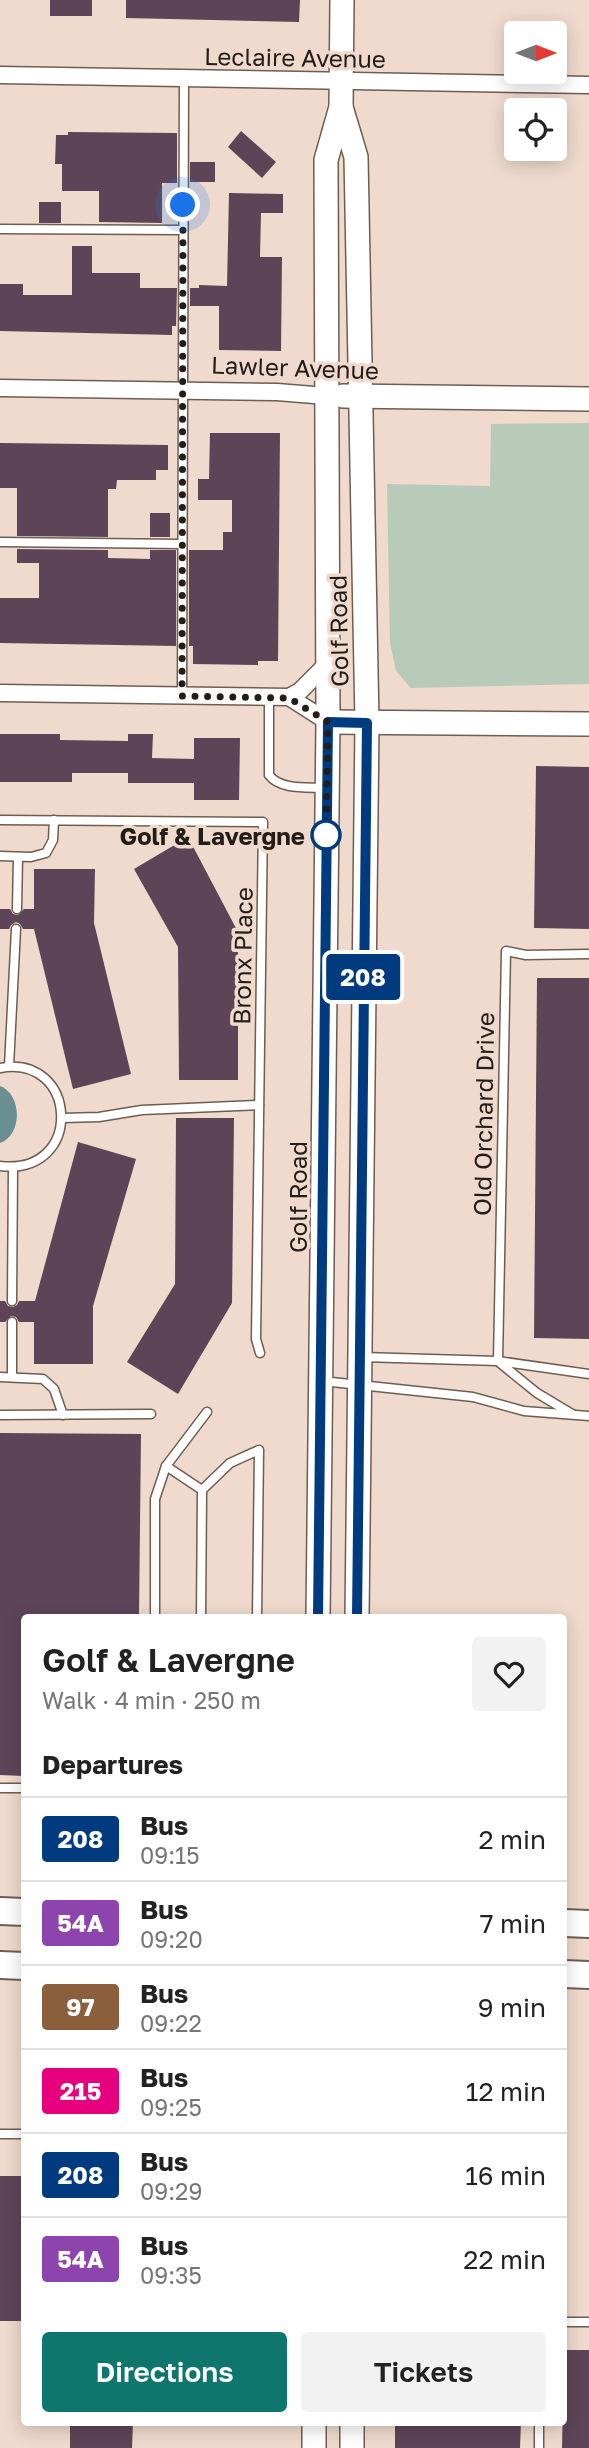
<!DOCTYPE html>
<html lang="en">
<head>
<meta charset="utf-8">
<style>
	:root { --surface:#fff; --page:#f2f2f2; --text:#222; --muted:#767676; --line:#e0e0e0; --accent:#0f766e }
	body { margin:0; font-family:"Golos Text",sans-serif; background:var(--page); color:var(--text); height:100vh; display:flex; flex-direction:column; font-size:26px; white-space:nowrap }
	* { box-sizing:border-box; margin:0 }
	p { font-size:23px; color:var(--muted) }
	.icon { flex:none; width:38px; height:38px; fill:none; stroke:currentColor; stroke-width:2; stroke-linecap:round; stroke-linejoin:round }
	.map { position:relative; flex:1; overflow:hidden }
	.sheet { position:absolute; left:21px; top:1614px; width:546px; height:812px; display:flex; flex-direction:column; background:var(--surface); border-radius:7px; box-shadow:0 4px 18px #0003 }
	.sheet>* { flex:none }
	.badge { padding:0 14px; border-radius:5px; font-size:24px; line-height:46px }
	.needle { width:46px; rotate:90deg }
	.fabs { position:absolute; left:504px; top:21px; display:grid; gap:14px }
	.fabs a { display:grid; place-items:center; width:63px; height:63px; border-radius:7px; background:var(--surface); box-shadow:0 4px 18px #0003; font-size:35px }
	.you { position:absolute; width:35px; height:35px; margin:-18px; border:5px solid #fff; border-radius:50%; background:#1a73e8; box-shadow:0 0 0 10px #1a73e833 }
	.map>.badge { position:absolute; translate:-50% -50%; box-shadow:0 0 0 4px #fff }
	h2 { padding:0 21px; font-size:26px; line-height:63px }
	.round { display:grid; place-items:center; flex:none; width:74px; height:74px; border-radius:7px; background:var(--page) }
	.head { display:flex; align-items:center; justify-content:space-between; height:119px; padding:0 21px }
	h1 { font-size:33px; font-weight:600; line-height:52px }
	.cta { display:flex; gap:14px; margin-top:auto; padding:14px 21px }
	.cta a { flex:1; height:80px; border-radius:7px; background:var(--accent); color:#fff; font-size:28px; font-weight:600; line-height:80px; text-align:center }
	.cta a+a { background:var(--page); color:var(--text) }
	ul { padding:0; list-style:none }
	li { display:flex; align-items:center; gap:21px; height:84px; padding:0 21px; border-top:2px solid var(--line) }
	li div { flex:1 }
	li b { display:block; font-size:26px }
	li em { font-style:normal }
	li .badge { min-width:77px; font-weight:700; text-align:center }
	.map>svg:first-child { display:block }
</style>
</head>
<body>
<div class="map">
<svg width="589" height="2448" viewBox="0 0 589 2448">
	<rect width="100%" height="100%" fill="#efdacd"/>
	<!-- green -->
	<path fill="#b8cab8" d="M589,423v261l-178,4 -15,-17 -6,-28 -3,-159 103,2 1,-62z"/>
	<!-- water -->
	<path fill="#698f92" d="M0,1086c22,8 23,49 0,57z"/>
	<!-- building -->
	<g fill="#5d4557">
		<rect x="50" y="0" width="42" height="16"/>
		<path d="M126,0h174l-1,22 -173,-4z"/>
		<path d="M241,131l35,31 -14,16 -34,-31z"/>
		<path d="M68,132l109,1v50h-15v40l-63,-1v-31h-37v-27h-7l1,-29h12z"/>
		<rect x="190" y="162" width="25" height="20"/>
		<path d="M229,193l54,1v19h-22l-1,44h22l-1,94 -62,-1v-44h-29v-18h9v-3l28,1z"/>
		<rect x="39" y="202" width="22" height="21"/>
		<path d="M72,246h20v27h48v15h37l-1,38h-4v9l-172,-4v-47h23v11h49z"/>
		<path d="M210,433h70l-2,228h-20v4l-65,-1v-18h-4v-96h34v-18h9v-32h-34v-21h11z"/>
		<path d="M0,443l168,2v25h-12v10h-39l-1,9h-8v48l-91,-1v-48h-17z"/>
		<rect x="150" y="513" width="20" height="24"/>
		<path d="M17,549l91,1v8l42,1v-9h26v96l-176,-3v-45h39v-35h-22z"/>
		<path d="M0,734h60v6l68,1v-7h25l-1,24 42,1v-21h46l-1,62h-45v-17h-66v-10h-56v9h-72z"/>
		<path d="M536,766l53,1v162l-55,-1z"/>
		<path d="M188,837l50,95v148h-59l-1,-133 -44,-78z"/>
		<path d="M34,869h61l-1,54 37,151 -58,15 -39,-160h-11l-3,-5 -4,-2 -5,3 -2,4h-9v-20h10l3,5 5,1 6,-6h10z"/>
		<path d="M537,978h52v361l-55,-1z"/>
		<path d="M176,1118h58l-2,185 -54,91 -51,-32 48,-78z"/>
		<path d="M78,1142l58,17 -43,147v58h-59v-42h-15l-3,-5 -5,-1 -6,6h-5v-21h5l3,5 5,1 4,-2 2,-4h16z"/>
		<path d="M0,1433l141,1 -2,183h-115v159l-24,-1z"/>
		<rect x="0" y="2176" width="24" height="145"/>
		<path d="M564,2350h25v98h-27z"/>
		<path d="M70,2422h63l-1,26h-62z"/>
		<path d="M395,2422h126l-1,26h-125z"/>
	</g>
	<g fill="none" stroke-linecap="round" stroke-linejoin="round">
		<!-- lane casing -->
		<g stroke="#6e5d51" stroke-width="11">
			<g id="lane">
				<path d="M0,229l183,1"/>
				<path d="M0,542l182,2"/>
				<path d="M182,696l2,-618"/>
				<path d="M269,697v78c11,15 38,12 55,13"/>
				<path d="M0,820l263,2 -7,517 4,14"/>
				<path d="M0,856l31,1 15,-4 7,-13 1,-20"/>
				<path d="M17,909l1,-52"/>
				<path d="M9,1066l7,-137"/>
				<path d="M0,1068c78,-15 85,108 0,98"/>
				<path d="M62,1118l37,-1 43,-7 117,-5"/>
				<path d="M12,1301l1,-134"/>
				<path d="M362,1357l136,4 91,13"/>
				<path d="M498,1361l8,-410 20,4 63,-1"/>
				<path d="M500,1363l37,30 35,21"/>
				<path d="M0,1377l43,2 11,10 9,26"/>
				<path d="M12,1377v-55"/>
				<path d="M322,1381l151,16 51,14 65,5"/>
				<path d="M0,1415l151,-1"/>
				<path d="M166,1466l36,24"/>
				<path d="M155,1617v-118l11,-33 41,-54"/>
				<path d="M201,1617l1,-127 28,-27 29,-13 -2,167"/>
				<path d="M0,1788h24"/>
				<path d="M0,2134h24"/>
				<path d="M564,2322h25"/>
				<path d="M539,2448v-26"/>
			</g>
		</g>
		<!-- street casing -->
		<g stroke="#6e5d51" stroke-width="19">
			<g id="street">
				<path d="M0,75l589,10"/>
				<path d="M0,388l277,4 49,4"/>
				<path d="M0,693l289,4 39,25"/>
				<path d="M289,697l11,-6 27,-27"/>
			</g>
		</g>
		<!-- secondary casing -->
		<g stroke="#6e5d51" stroke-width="26">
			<g id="secondary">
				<path d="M341,107l15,50 11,566 -10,894"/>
				<path d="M343,396l246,3"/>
				<path d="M328,722l261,2"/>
				<path d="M318,1617l10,-895 -2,-562 15,-53 1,-107"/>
				<path d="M314,2448v-26"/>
				<path d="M352,2448v-26"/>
			</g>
		</g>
		<!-- primary casing -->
		<g stroke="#6e5d51" stroke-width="30">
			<g id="primary">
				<path d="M0,1911l24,1"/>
				<path d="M564,1923l25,1"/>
				<path d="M0,1965l24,1"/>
				<path d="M564,1974l25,1"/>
			</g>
		</g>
		<!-- lane -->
		<use href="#lane" stroke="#fff" stroke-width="8"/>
		<!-- street -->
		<use href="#street" stroke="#fff" stroke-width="16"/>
		<!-- secondary -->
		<use href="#secondary" stroke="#fff" stroke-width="23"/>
		<!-- primary -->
		<use href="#primary" stroke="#fff" stroke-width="26"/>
	</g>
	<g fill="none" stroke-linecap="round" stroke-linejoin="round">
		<!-- line casing -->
		<g stroke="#fff" stroke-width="16">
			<path id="line" d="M318,1617l10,-895 39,1 -10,894"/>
		</g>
		<!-- line -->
		<use href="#line" stroke="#003b80" stroke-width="10"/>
		<!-- walk -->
		<path stroke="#231c17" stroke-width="7" stroke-dasharray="0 12.6" d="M183,205l-1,491 107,2 39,24 -2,121v-8"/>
	</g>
	<!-- markers -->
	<circle fill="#fff" stroke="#003b80" stroke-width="3.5" cx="326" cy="835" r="14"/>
	<g text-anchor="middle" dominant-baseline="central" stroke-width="7" stroke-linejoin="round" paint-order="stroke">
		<!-- street labels -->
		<g font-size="24" fill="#231c17" stroke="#efdacd">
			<text transform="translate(295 57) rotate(1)">Leclaire Avenue</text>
			<text transform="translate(295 367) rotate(2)">Lawler Avenue</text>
			<text transform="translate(338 631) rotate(-91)">Golf Road</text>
			<text transform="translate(242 956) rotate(-89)">Bronx Place</text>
			<text transform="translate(483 1114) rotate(-89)">Old Orchard Drive</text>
			<text transform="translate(297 1197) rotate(-90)">Golf Road</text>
		</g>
		<!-- stop labels -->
		<g font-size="24" font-weight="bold" fill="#231c17" stroke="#efdacd" text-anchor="end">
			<text x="305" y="835">Golf &amp; Lavergne</text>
		</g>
	</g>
</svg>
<div class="fabs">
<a><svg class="needle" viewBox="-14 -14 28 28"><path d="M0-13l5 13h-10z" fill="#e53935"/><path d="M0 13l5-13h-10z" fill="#767676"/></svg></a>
<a><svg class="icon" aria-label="locate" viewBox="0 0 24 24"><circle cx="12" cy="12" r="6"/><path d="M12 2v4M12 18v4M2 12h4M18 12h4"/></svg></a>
</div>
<div class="you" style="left:183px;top:205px"></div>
<b class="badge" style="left:363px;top:977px;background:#003b80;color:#fff">208</b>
<section class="sheet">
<div class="head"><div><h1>Golf &amp; Lavergne</h1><p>Walk · 4 min · 250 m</p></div><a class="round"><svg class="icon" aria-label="heart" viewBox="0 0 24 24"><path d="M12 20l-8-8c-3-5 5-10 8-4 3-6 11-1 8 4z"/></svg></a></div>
<h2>Departures</h2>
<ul>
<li><span class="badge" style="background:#003b80;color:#fff">208</span><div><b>Bus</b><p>09:15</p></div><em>2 min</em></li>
<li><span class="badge" style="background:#8e44ad;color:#fff">54A</span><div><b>Bus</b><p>09:20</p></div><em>7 min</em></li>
<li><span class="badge" style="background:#8b5e3c;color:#fff">97</span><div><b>Bus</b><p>09:22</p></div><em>9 min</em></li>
<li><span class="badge" style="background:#e6007e;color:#fff">215</span><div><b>Bus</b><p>09:25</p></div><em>12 min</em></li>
<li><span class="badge" style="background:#003b80;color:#fff">208</span><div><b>Bus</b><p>09:29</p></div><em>16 min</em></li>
<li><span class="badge" style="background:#8e44ad;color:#fff">54A</span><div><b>Bus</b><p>09:35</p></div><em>22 min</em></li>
</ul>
<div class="cta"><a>Directions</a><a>Tickets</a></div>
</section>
</div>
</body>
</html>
